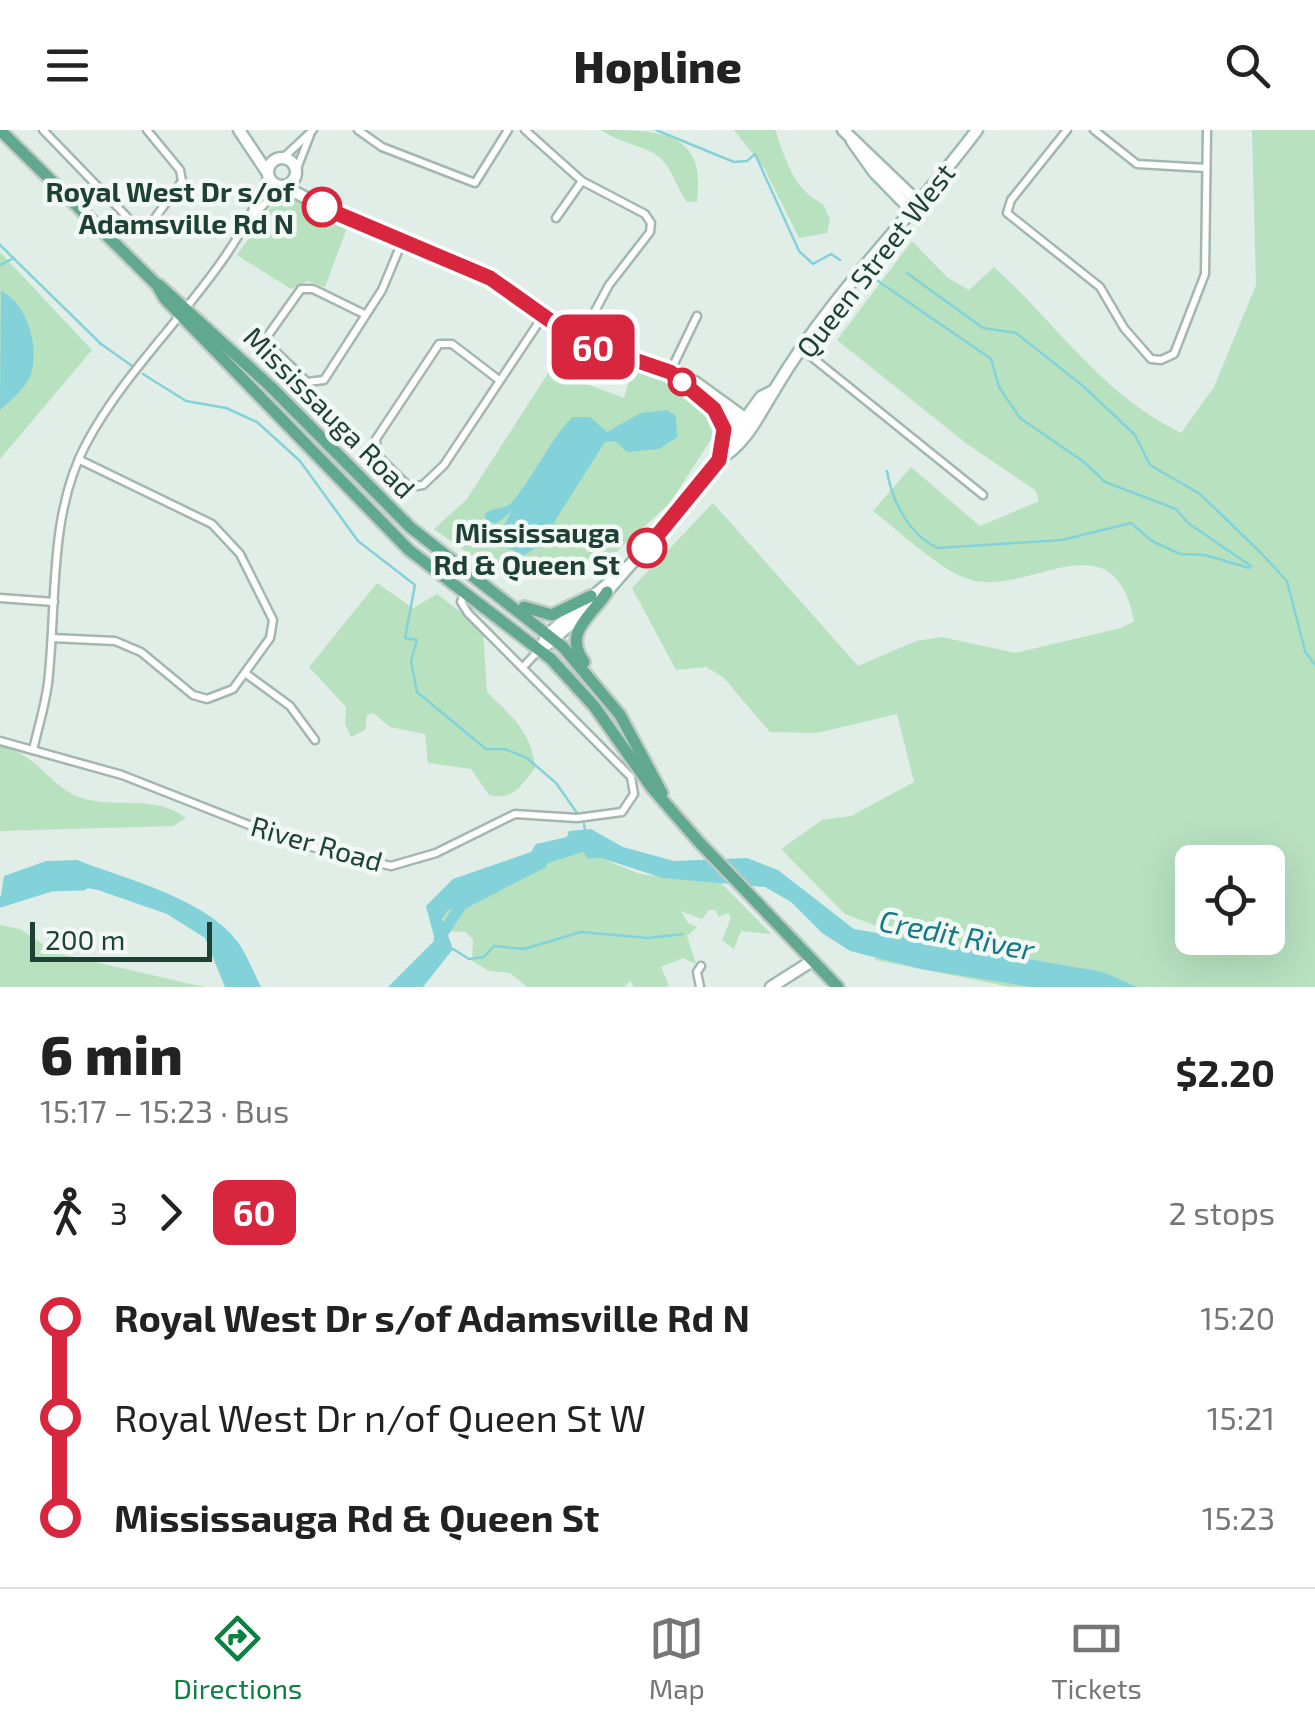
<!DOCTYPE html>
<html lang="en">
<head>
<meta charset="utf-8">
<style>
	:root { --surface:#fff; --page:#f2f2f2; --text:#222; --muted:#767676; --line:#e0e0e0; --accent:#0b8043 }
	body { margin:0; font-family:"Exo 2",sans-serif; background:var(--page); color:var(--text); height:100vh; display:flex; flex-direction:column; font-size:38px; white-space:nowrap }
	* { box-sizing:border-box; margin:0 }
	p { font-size:32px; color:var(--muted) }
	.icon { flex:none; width:55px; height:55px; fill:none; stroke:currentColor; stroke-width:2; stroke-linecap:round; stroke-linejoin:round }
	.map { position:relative; height:857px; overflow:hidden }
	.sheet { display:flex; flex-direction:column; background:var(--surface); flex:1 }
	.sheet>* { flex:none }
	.badge { padding:0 20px; border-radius:15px; font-size:35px; line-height:65px }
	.controls { position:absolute; left:1175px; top:715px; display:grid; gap:20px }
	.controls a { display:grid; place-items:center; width:110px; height:110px; border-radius:15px; background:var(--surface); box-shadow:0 10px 40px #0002; font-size:50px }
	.scale { position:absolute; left:30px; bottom:25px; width:182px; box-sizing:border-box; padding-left:10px; border:5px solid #1f4135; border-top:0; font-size:28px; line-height:35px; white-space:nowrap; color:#1f4135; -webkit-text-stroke:8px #f2f9f5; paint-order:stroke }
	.map>.badge { position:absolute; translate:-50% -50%; box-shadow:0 0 0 5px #fff }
	.legs { display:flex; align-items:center; gap:15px; height:110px; padding:0 40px; font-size:32px }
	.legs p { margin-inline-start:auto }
	.headline { display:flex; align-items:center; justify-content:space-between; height:170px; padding:0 40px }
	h1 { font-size:55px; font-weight:800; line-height:75px }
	ul { padding:0 40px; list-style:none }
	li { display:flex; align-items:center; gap:35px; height:100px; font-size:38px }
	li i { display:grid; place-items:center; width:15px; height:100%; margin:0 12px; background:currentColor }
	li i::after { content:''; width:25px; height:25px; margin:-12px; border:8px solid; border-radius:50%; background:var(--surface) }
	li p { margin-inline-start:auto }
	li:first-child i { background:linear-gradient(#0000 50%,currentColor 0) }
	li:last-child i { background:linear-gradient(currentColor 50%,#0000 0) }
	header { display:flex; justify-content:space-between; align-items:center; height:130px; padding:0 40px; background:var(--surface); font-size:45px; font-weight:800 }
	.menu { display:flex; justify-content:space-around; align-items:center; height:140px; border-top:2px solid var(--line); background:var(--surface); font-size:28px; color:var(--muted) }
	.menu a { display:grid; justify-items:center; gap:5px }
	.menu .active { color:var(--accent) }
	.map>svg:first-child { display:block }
</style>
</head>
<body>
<header><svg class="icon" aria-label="menu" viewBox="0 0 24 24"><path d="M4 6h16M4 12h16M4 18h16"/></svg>Hopline<svg class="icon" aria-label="search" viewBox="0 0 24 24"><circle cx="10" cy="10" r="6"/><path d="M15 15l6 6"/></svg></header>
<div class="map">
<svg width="1315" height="857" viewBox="0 0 1315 857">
	<rect width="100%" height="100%" fill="#e1eee7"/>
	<!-- green -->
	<g fill="#b8e1c0" fill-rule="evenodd">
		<path d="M601,0c57,0 106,0 96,72h-10c-12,-16 -15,-37 -32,-48 -17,-10 -38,-12 -54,-24z"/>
		<path d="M734,0h41c11,30 18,59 48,74l7,15 -3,14 -28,5 -35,-70z"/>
		<path d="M1252,0h63v857h-304l-136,-27 4,-33 -34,-13 -64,-65 41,-29 29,-4 63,-34 -17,-68 -80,19 -47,-1 -47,-55 -17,-10 -30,3 -44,-82 81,-85 145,163 58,-25 26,-4 73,16 106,-25 13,-7c-20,-104 -99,-29 -159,-40 -29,-5 -77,-51 -102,-70l38,-44 69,59 59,-25 -4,-11 -68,-46 -130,-104 75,-99 36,37 21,12 25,-23c65,59 106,126 187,166l33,-46 42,-102zM1192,732h76v76h-76z"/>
		<path d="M280,64h10l57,34 -22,59 -17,-6 -17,8 -54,-34z"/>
		<path d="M0,122l92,98 -92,109z"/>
		<path d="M633,238c28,10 75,31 84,62l-47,73 -57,52 -116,19 -63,-45 33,-30 83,-129 74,28z"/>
		<path d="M377,453l36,25 24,-14 46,35 4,63c23,22 46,42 48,76 -14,18 -22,33 -46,27l-18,-26 -43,-6 -3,-29 -35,-7 -17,-14 -6,2 -2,15 -14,7 -6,-13 1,-17 -37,-40z"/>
		<path d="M0,615c41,12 48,40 79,52 34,13 75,-4 107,21l-13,8 -173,5z"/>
		<path d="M583,722l5,7 13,-1 39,16 81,9 50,51 -30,-3 -7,18 -12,-9 9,-22 -3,-5 -9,4 -4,-7h-6l-7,9 -21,-8 7,12 9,4 -10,9 9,28 -13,-6 -22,9 8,18 -4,2h-31l-4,-6 -6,6h-97l-17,-14 -21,-2 -17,-10 1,-21 -7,-8 -19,-1 -5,-13 5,-8 51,-21 16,-15z"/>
		<path d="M0,795l20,4 36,24 148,34h-204z"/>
	</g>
	<!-- water -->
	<g fill="#83d2d9">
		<path d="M1,161c26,12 39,56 30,83 -5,14 -20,26 -31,36z"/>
		<path d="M667,280l9,6 1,21 -18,12 -32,3 -12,-11 -10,1 -66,104 -15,9 -29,-12 16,-31 -15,12 -11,-5v-5c9,-8 20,-3 28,-13 21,-25 35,-58 59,-84h18l17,15 34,-19z"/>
		<path d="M591,699l32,18 51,14 73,-3 31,12 76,59 249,43 34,15h-106l-110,-18 -71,-18 -28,-18 -31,-31 -26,-15 -102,-9 -62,-20 -13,1 -5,-7 -69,22 -16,15 -51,22 -5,8 11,30 -30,38h-35l47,-47 -9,-34 27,-27 78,-27 5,-8 31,-7 2,-6z"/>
		<path d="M77,730c48,19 132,39 163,85 8,13 14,28 21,42h-36l-20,-49 -38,-24 -69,-24 -37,-7 -61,19 4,-26 42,-15z"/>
	</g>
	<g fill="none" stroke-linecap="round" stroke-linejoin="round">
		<!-- stream -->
		<g stroke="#83d2d9" stroke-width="2.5">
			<path d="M656,0l78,32 13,-1 8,-7 44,97 14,13 18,-10 9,6"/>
			<path d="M0,115l101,99 34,24"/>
			<path d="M0,135l12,-6"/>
			<path d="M907,143l76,55 33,5 67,53 52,49 15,30 50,29 60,58 27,29 18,70 10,14"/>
			<path d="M878,151l113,78 8,28 21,31 64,44 21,20 71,27 12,14 63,43"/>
			<path d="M143,244l43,27 40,7 31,14 43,39 58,80 57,44 -10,53 12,2 -6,21 6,31 69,57h19l22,9 29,25 21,30"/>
			<path d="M887,341c5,30 22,64 51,77l124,-8 69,-17 21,18 28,13 25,1 44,13"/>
			<path d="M584,694l1,6"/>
			<path d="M453,819l16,10 15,-2 10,-11 30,3 57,-17 67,6 35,-4"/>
		</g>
		<!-- river -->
		<g stroke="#83d2d9" stroke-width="11">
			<path d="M0,772l51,-16 32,-1"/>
			<path d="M439,809l23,-35 80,-41"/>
		</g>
		<!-- street casing -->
		<g stroke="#a3b7ae" stroke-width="11">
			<g id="street">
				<path d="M43,0l88,91 11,5 10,-4 30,-41 -2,-11 -33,-40"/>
				<path d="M358,0l24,17 93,36 33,-53"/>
				<path d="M525,0l57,51 63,33 6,9 -1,9 -41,53 -30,56"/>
				<path d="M1067,0l-56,70 -4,13 93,74 24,41 27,31 10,1 13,-6 31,-80 2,-144"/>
				<path d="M1094,0l43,34 69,4"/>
				<path d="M283,28l30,-28"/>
				<path d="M296,41l14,-36"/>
				<path d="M253,86l29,-30"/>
				<path d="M556,88l26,-37"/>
				<path d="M366,185l-53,-26h-12l-32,45 -1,10 39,38 17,-2 58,-90 20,-48"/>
				<path d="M803,220l180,145"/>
				<path d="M670,242l27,-56"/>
				<path d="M499,250l-47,-36h-13l-63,95 1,16 32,32 14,-2 21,-20 99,-149"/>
				<path d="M0,468l54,4"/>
				<path d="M52,508l63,3 26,11 52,43 14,4 26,-10 37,-51 3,-18 -33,-66 -28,-30 -132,-64"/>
				<path d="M525,535l15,-16"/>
				<path d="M245,543l45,33 25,34"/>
				<path d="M0,611l122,34 173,68 96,23 45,-13 79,-39 62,4 45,-6 12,-18 -3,-17 -163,-164 -7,-11 3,-9"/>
				<path d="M33,620c5,-22 12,-44 15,-67 9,-77 0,-168 38,-239 51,-96 145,-164 182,-270"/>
				<path d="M700,857l-3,-15 4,-6"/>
			</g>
		</g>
		<!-- secondary casing -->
		<g stroke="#9ebbae" stroke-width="15">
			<g id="secondary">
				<path d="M239,0l28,42"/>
				<path d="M843,0l75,72"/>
				<path d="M852,11l22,31 37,38"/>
				<circle cx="282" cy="42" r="14"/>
				<path d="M283,56l64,33 143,59 89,63 116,41 58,42"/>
				<path d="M681,250l60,48"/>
				<path d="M718,284l5,10v24"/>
				<path d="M719,329c26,-13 41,-46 56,-70 56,-95 137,-172 202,-259"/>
				<path d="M604,465l25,-29"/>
				<path d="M548,514l43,-38"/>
				<path d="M540,519l8,-15 81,-68 43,-45 89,-124 12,-6"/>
				<path d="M771,857l41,-26"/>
			</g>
		</g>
		<!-- primary casing -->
		<g stroke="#c0cac6" stroke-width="16">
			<g id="primary">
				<path d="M0,0l157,155 8,14 244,251 142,109 43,47 58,82 47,54 139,145"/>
				<path d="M159,155l111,101 140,141 153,120 57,68 42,78"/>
				<path d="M524,477l28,8 39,-19"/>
				<path d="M584,532c-22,-30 8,-46 23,-70"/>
			</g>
		</g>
		<!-- street -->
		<use href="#street" stroke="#fff" stroke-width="6"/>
		<!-- secondary -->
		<use href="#secondary" stroke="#fff" stroke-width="10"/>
		<!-- primary -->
		<use href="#primary" stroke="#61a890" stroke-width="11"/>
	</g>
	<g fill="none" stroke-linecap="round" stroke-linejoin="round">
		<!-- line-1 casing -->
		<g stroke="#fff" stroke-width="22">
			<path id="line-1" d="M322,77l168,71 89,63 91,31 44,37 10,20 -5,31 -72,88"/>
		</g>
		<!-- line-1 -->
		<use href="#line-1" stroke="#d7263d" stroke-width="15"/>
	</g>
	<!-- markers -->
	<g fill="#fff" stroke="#d7263d" stroke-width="5">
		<circle cx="322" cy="77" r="18"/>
		<circle cx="682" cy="252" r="12"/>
		<circle cx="647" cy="418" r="18"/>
	</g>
	<g text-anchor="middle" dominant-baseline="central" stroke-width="9" stroke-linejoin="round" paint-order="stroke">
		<!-- stop labels -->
		<g font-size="28" font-weight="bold" fill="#1f4135" stroke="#f2f9f5" text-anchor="end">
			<text x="294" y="61">Royal West Dr s/of<tspan x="294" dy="32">Adamsville Rd N</tspan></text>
			<text x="620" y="402">Mississauga<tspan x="620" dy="32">Rd &amp; Queen St</tspan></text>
		</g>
		<!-- street labels -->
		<g font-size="28" fill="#1f4135" stroke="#f2f9f5">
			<text transform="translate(875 130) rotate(-52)">Queen Street West</text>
			<text transform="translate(330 282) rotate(45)">Mississauga Road</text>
			<text transform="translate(317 713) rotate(16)">River Road</text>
		</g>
		<!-- water labels -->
		<g font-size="30" font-style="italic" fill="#127a84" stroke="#f2f9f5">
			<text transform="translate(957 804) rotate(11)">Credit River</text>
		</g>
	</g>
</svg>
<div class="controls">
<a><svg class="icon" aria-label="locate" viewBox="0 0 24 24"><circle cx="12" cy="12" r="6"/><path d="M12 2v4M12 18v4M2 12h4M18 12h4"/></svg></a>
</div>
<div class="scale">200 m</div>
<b class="badge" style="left:593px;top:217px;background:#d7263d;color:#fff">60</b>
</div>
<section class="sheet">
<div class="headline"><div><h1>6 min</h1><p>15:17 – 15:23 · Bus</p></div><b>$2.20</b></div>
<div class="legs"><svg class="icon" aria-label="walk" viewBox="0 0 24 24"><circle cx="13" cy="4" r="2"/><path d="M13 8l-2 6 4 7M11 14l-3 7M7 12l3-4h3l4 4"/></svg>3<svg class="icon" aria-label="forward" viewBox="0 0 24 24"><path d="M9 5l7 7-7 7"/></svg><b class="badge" style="background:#d7263d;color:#fff">60</b><p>2 stops</p></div>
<ul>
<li><i style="color:#d7263d"></i><b>Royal West Dr s/of Adamsville Rd N</b><p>15:20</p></li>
<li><i style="color:#d7263d"></i><span>Royal West Dr n/of Queen St W</span><p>15:21</p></li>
<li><i style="color:#d7263d"></i><b>Mississauga Rd &amp; Queen St</b><p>15:23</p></li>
</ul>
</section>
<nav class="menu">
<a class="active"><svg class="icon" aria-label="directions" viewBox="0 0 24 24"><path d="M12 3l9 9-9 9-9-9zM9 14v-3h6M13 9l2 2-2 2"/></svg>Directions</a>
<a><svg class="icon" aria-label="map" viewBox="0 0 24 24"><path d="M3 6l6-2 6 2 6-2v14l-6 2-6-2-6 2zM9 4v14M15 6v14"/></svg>Map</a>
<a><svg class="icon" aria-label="tickets" viewBox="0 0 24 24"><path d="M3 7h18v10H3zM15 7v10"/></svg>Tickets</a>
</nav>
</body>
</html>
